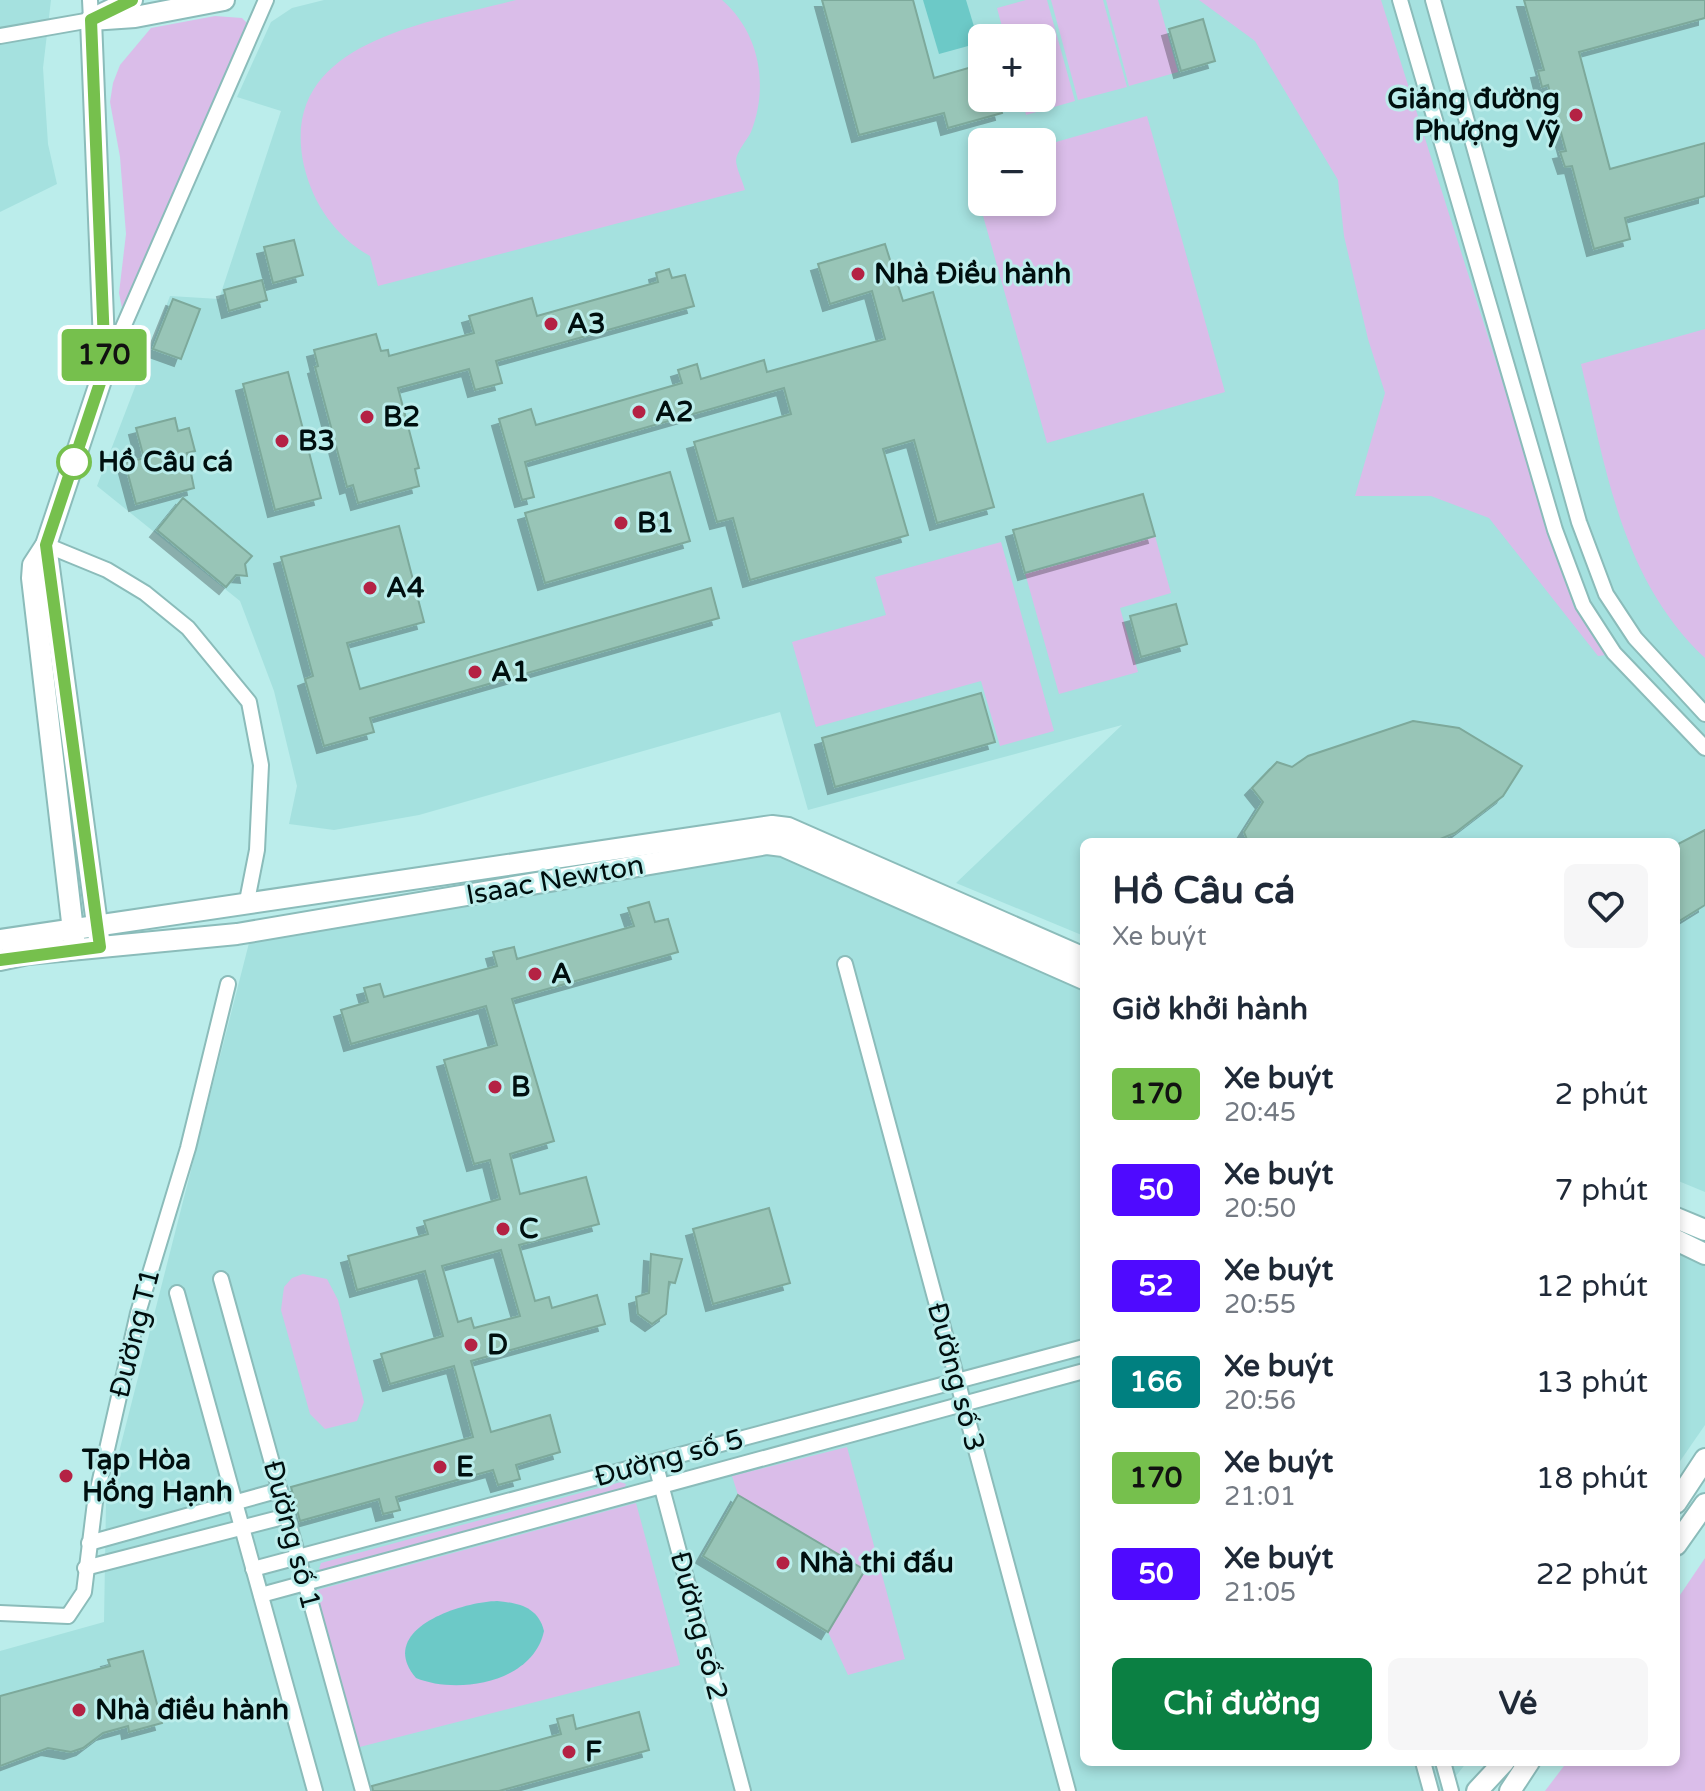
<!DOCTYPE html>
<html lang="vi">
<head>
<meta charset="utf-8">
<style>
	:root { --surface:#fff; --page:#f6f6f7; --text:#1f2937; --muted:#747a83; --accent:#0b8043 }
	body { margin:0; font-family:"Varela Round",sans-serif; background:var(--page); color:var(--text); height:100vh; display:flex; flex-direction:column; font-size:30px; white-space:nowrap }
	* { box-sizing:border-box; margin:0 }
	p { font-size:26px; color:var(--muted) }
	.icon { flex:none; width:44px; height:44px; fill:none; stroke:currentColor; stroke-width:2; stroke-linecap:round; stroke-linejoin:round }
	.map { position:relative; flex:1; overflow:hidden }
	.drawer { position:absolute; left:1080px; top:838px; width:600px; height:928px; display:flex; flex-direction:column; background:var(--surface); border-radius:12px; box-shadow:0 4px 12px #0003 }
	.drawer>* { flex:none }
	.badge { padding:0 16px; border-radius:6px; font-size:28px; line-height:52px }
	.buttons { position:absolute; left:968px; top:24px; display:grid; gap:16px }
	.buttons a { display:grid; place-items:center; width:88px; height:88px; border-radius:12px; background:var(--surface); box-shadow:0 4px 12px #0003; font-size:40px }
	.map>.badge { position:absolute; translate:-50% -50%; box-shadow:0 0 0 4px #fff }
	h2 { padding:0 32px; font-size:30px; line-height:72px }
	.round { display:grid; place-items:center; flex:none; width:84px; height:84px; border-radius:12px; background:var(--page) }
	.summary { display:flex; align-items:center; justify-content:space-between; height:136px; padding:0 32px }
	h1 { font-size:38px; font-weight:700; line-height:60px }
	.button { display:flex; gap:16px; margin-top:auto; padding:16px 32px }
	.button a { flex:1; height:92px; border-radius:12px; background:var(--accent); color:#fff; font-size:32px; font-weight:700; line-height:92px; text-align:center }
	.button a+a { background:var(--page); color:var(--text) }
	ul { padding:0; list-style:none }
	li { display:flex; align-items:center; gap:24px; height:96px; padding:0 32px }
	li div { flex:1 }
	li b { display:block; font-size:30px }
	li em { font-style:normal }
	li .badge { min-width:88px; font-weight:700; text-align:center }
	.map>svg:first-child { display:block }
</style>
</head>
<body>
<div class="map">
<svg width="1705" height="1791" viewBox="0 0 1705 1791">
	<defs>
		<filter id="shadow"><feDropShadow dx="-7" dy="7" stdDeviation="0" flood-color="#0004"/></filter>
	</defs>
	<rect width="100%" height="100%" fill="#bbedeb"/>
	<!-- built -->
	<g fill="#a5e1df" fill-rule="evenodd">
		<path d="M0,0h51l-8,68 5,76 9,40 -57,28z"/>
		<path d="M324,0h1381v1192l-29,-12v-338h-592v94l-128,-53 166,-158 -314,85 -28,-98 -361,103 -85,15 -45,-6 8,-38 -23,-95 -34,-90 -143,-115 73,-190 49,3 62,-188 -44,-14 34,-75 21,-14zM982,38h60v60h-60zM982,142h60v60h-60z"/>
		<path d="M767,849l317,137v776h383l-23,29h-1444v-140l104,-29 2,-119 143,-560z"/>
		<path d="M1676,1244l29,12v169l-29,42z"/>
	</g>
	<!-- green -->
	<g fill="#dabde9">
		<path d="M516,0h206c38,33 47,86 29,132 -4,8 -14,19 -15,28 0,8 7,22 9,30l-367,96 -8,-30c-34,-19 -57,-52 -66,-90 -28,-126 127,-143 212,-166z"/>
		<path d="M1026,0h21l28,101 -49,14 -4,-17h20v-60h-37l-8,-30z"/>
		<path d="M1051,0h52l24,87 -49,13z"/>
		<path d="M1106,0h52l20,72 -49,14z"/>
		<path d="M1199,0h182l193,607 32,48 -8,1 -109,-138 -58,-22h-76l30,-103 -17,-54 -24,-103 -6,-56 -83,-139z"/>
		<path d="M215,16l27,2 9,9 -129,281 -3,-15 7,-59 -6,-77 -10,-55 3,-19 7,-18 31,-37z"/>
		<path d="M1147,116l78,276 -178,51 -78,-277 13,-3v39h60v-56z"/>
		<path d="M1705,329v329c-83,-78 -99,-188 -124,-294z"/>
		<path d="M1155,536l16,57 -51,15 18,64 -79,22 -34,-121z"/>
		<path d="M1001,542l53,189 -54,15 -19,-65 -165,46 -24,-85 94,-27 -11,-38z"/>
		<path d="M303,1274l24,5 11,21 23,90 3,12 -7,19 -32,8 -15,-15 -29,-104 3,-23 8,-9z"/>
		<path d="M847,1447l58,212 -57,16 -20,-43 36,-62 -126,-75 -6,-19z"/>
		<path d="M621,1482l5,2 -2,6 -302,81 -3,-2 2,-6z"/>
		<path d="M636,1503l44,162 -332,85 -38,-158z"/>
		<path d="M1705,1558v233h-160l22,-29h109v-161z"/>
	</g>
	<!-- water -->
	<g fill="#6cc9c7">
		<path d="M923,0h43l13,43 -40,11z"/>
		<path d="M497,1601c22,2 41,6 47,30 -11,52 -87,64 -128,47 -41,-48 44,-76 81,-77z"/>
	</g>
	<!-- building -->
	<g fill="#98c5b7" stroke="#7da99b" stroke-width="2" fill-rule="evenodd" filter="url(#shadow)">
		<path d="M822,0h91l21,78 48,-14v34h16l4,15 -54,15 -4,-15 -85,22z"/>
		<path d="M1524,0h181v18l-126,34 31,117 95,-26v53l-80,22 5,21 -36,10 -22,-83 -7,1 -5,-15 6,-1 -18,-66 -6,2 -4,-16 6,-1z"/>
		<path d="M1203,19l12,42 -34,10 -12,-42z"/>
		<path d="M294,240l9,35 -30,8 -9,-36z"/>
		<path d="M885,244l18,57 30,-9 61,215 -57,16 -23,-83 -31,9 25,86 -158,45 -17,-62 -16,4 -23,-80 97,-28 -7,-26 -259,74 9,35 -12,3 -23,-81 32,-10 5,16 146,-42 -4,-13 19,-6 4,15 63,-19 3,12 118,-33 -13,-48 -42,13 -12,-40z"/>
		<path d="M669,269l3,9 13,-3 9,31 -198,55 6,22 -27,7 -6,-21 -71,19 21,80 -4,1 4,17 -61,17 -5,-18 -6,2 -32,-120 3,-1 -4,-16 62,-16 5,17 7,-1 1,6 85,-23 -5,-17 63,-18 5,18 121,-34 -2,-9z"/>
		<path d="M262,280l5,20 -38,11 -5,-21z"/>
		<path d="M173,299l27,10 -19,50 -28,-10z"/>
		<path d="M288,372l33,126 -46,12 -32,-126z"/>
		<path d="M175,418l3,13 11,-3 6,23 -8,2 7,35 -58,16 -11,-41 19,-5 -8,-30z"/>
		<path d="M670,472l20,69 -145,42 -20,-70z"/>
		<path d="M1143,494l12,42 -130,37 -12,-43z"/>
		<path d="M183,498l69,58 -7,8 2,12 -11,-1 -10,12 -69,-57z"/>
		<path d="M399,526l25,96 -77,21 13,46 351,-101 8,30 -349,100 4,14 -50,14 -19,-67 8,-3 -32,-119z"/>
		<path d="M1176,604l11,40 -46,13 -11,-41z"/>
		<path d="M981,693l14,49 -160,45 -13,-49z"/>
		<path d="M1413,721l46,7 63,38 -19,30 -48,37 -22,9h-185l-4,-10 19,-30 -11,-14 25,-26 15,5 16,-11z"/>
		<path d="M1705,830v75l-29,18v-78z"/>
		<path d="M649,902l6,20 13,-3 10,33 -166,47 42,142 -44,13 10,40 66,-17 13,47 -80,21 16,56 14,-4 3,11 45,-13 8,29 -134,37 20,71 59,-17 10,37 -44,13 4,14 -22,6 -5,-15 -97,27 4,13 -17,4 -4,-15 -79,22 -9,-34 182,-50 -19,-71 -64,18 -9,-30 62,-18 -18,-65 -68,19 -9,-34 80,-22 -4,-13 76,-22 -10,-39 -16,4 -30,-104 53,-15 -11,-39 -135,38 -10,-34 27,-8 -4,-14 16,-4 4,13 113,-31 -4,-14 21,-5 3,12 117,-33 -6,-18zM501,1250l19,66 -46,12 -3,-10 -13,4 -16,-56z"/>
		<path d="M769,1208l21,75 -77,21 -20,-75z"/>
		<path d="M651,1254l31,5 -7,24 -6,-1 -3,32 -14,10 -14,-10 -2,-17 13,-4z"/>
		<path d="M738,1495l127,75 -37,62 -125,-76z"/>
		<path d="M143,1651l19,72 -33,9 -1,-6 -25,7 -20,15 -12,4 -23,-4 -48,18v-70l110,-30 -2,-6z"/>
		<path d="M639,1712l10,38 -150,41h-126l-1,-5 189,-52 -4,-15 16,-4 3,14z"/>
	</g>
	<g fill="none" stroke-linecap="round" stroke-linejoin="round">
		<!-- street casing -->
		<g stroke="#8bbcba" stroke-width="18">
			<g id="street">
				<path d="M1400,0l155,530 28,75 31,48 91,95"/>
				<path d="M1433,0l146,522 27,72 29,44 70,76"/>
				<path d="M0,36l91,-16 -1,-20"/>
				<path d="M107,364l159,-364"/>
				<path d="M46,545l61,25 38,23 43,35 61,74 12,63 -4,85 -11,56"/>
				<path d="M845,964l223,827"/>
				<path d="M221,1279l142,512"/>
				<path d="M177,1293l138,498"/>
				<path d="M655,1462l88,329"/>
				<path d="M89,1543l191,-53"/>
				<path d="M85,1568l202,-52"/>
				<path d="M253,1569l831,-222"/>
				<path d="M261,1595l823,-224"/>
				<path d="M0,1613l68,3 16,-24 11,-90 43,-189 50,-165 40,-164"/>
				<path d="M1423,1762l8,29"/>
				<path d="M1443,1762l8,29"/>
			</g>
		</g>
		<!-- secondary casing -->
		<g stroke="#8bbcba" stroke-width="24">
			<g id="secondary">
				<path d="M102,14l30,-14"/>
				<path d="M91,20l44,-3 89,-17"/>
				<path d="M46,545l53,394"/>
				<path d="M74,939l-42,-361 1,-13 13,-20 59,-177 -14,-348"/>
				<path d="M0,940l772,-114 16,2 296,130"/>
				<path d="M0,960l28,-6 209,-20 530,-90 16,2 301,133"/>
				<path d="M1676,1218l29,12"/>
				<path d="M1676,1240l29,14"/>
				<path d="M1676,1503l29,-44"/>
				<path d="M1676,1545l29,-41"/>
				<path d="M1477,1791l27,-29"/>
				<path d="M1510,1791l19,-29"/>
			</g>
		</g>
		<!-- street -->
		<use href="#street" stroke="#fff" stroke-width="14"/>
		<!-- secondary -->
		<use href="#secondary" stroke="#fff" stroke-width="20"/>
	</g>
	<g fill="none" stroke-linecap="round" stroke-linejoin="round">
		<!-- line casing -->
		<g stroke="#fff" stroke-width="18">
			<path id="line" d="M0,960l100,-13 -54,-402 59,-177 -14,-348 41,-20"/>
		</g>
		<!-- line -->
		<use href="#line" stroke="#76c04d" stroke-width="12"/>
	</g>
	<!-- markers -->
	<g fill="#b42244" stroke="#bbedeb" stroke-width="3">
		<circle cx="1576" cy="115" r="8"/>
		<circle cx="858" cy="274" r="8"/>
		<circle cx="551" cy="324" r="8"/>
		<circle cx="639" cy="412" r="8"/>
		<circle cx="367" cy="417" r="8"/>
		<circle cx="282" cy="441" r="8"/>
		<circle cx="621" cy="523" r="8"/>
		<circle cx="370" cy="588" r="8"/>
		<circle cx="475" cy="672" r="8"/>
		<circle cx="535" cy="974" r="8"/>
		<circle cx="495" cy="1087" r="8"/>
		<circle cx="503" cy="1229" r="8"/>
		<circle cx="471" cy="1345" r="8"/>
		<circle cx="440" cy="1467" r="8"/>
		<circle cx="66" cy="1476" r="8"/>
		<circle cx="783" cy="1563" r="8"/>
		<circle cx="79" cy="1710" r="8"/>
		<circle cx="569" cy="1752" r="8"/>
	</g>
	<circle fill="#fff" stroke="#76c04d" stroke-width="4" cx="74" cy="462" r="16"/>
	<g text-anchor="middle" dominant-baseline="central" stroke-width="6" stroke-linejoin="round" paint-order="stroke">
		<!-- poi labels -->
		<g font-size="28" font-weight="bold" fill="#000f0f" stroke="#bbedeb" text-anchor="start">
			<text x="1560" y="99" text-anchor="end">Giảng đường<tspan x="1560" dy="32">Phượng Vỹ</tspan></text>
			<text x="874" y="274">Nhà Điều hành</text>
			<text x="567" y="324">A3</text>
			<text x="655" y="412">A2</text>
			<text x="383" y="417">B2</text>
			<text x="298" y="441">B3</text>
			<text x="637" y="523">B1</text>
			<text x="386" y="588">A4</text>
			<text x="491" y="672">A1</text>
			<text x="551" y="974">A</text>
			<text x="511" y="1087">B</text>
			<text x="519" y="1229">C</text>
			<text x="487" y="1345">D</text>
			<text x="82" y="1460">Tạp Hòa<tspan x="82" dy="32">Hồng Hạnh</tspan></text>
			<text x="456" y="1467">E</text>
			<text x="799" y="1563">Nhà thi đấu</text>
			<text x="95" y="1710">Nhà điều hành</text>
			<text x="585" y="1752">F</text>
		</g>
		<!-- stop labels -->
		<g font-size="28" font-weight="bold" fill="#000f0f" stroke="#bbedeb" text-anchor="start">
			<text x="98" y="462">Hồ Câu cá</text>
		</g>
		<!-- street labels -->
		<g font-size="28" fill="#000f0f" stroke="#bbedeb">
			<text transform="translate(555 880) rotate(-10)">Isaac Newton</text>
			<text transform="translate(135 1333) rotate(-76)">Đường T1</text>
			<text transform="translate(956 1377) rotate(75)">Đường số 3</text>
			<text transform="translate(669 1458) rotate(-15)">Đường số 5</text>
			<text transform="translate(292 1535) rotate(75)">Đường số 1</text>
			<text transform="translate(699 1626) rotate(75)">Đường số 2</text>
		</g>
	</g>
</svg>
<div class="buttons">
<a>+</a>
<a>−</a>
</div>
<b class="badge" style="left:104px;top:355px;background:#76c04d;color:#111">170</b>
<section class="drawer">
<div class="summary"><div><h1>Hồ Câu cá</h1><p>Xe buýt</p></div><a class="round"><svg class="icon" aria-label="heart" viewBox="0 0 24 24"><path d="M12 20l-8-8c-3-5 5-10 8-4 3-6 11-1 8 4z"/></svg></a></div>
<h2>Giờ khởi hành</h2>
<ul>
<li><span class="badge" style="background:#76c04d;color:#111">170</span><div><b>Xe buýt</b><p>20:45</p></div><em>2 phút</em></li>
<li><span class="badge" style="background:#4f0aff;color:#fff">50</span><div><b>Xe buýt</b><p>20:50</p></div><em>7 phút</em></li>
<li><span class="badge" style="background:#4f0aff;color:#fff">52</span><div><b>Xe buýt</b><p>20:55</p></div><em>12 phút</em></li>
<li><span class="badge" style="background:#008080;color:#fff">166</span><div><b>Xe buýt</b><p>20:56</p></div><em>13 phút</em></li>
<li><span class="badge" style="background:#76c04d;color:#111">170</span><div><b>Xe buýt</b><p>21:01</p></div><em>18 phút</em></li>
<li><span class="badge" style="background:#4f0aff;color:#fff">50</span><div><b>Xe buýt</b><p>21:05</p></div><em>22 phút</em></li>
</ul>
<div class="button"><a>Chỉ đường</a><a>Vé</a></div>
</section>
</div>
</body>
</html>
